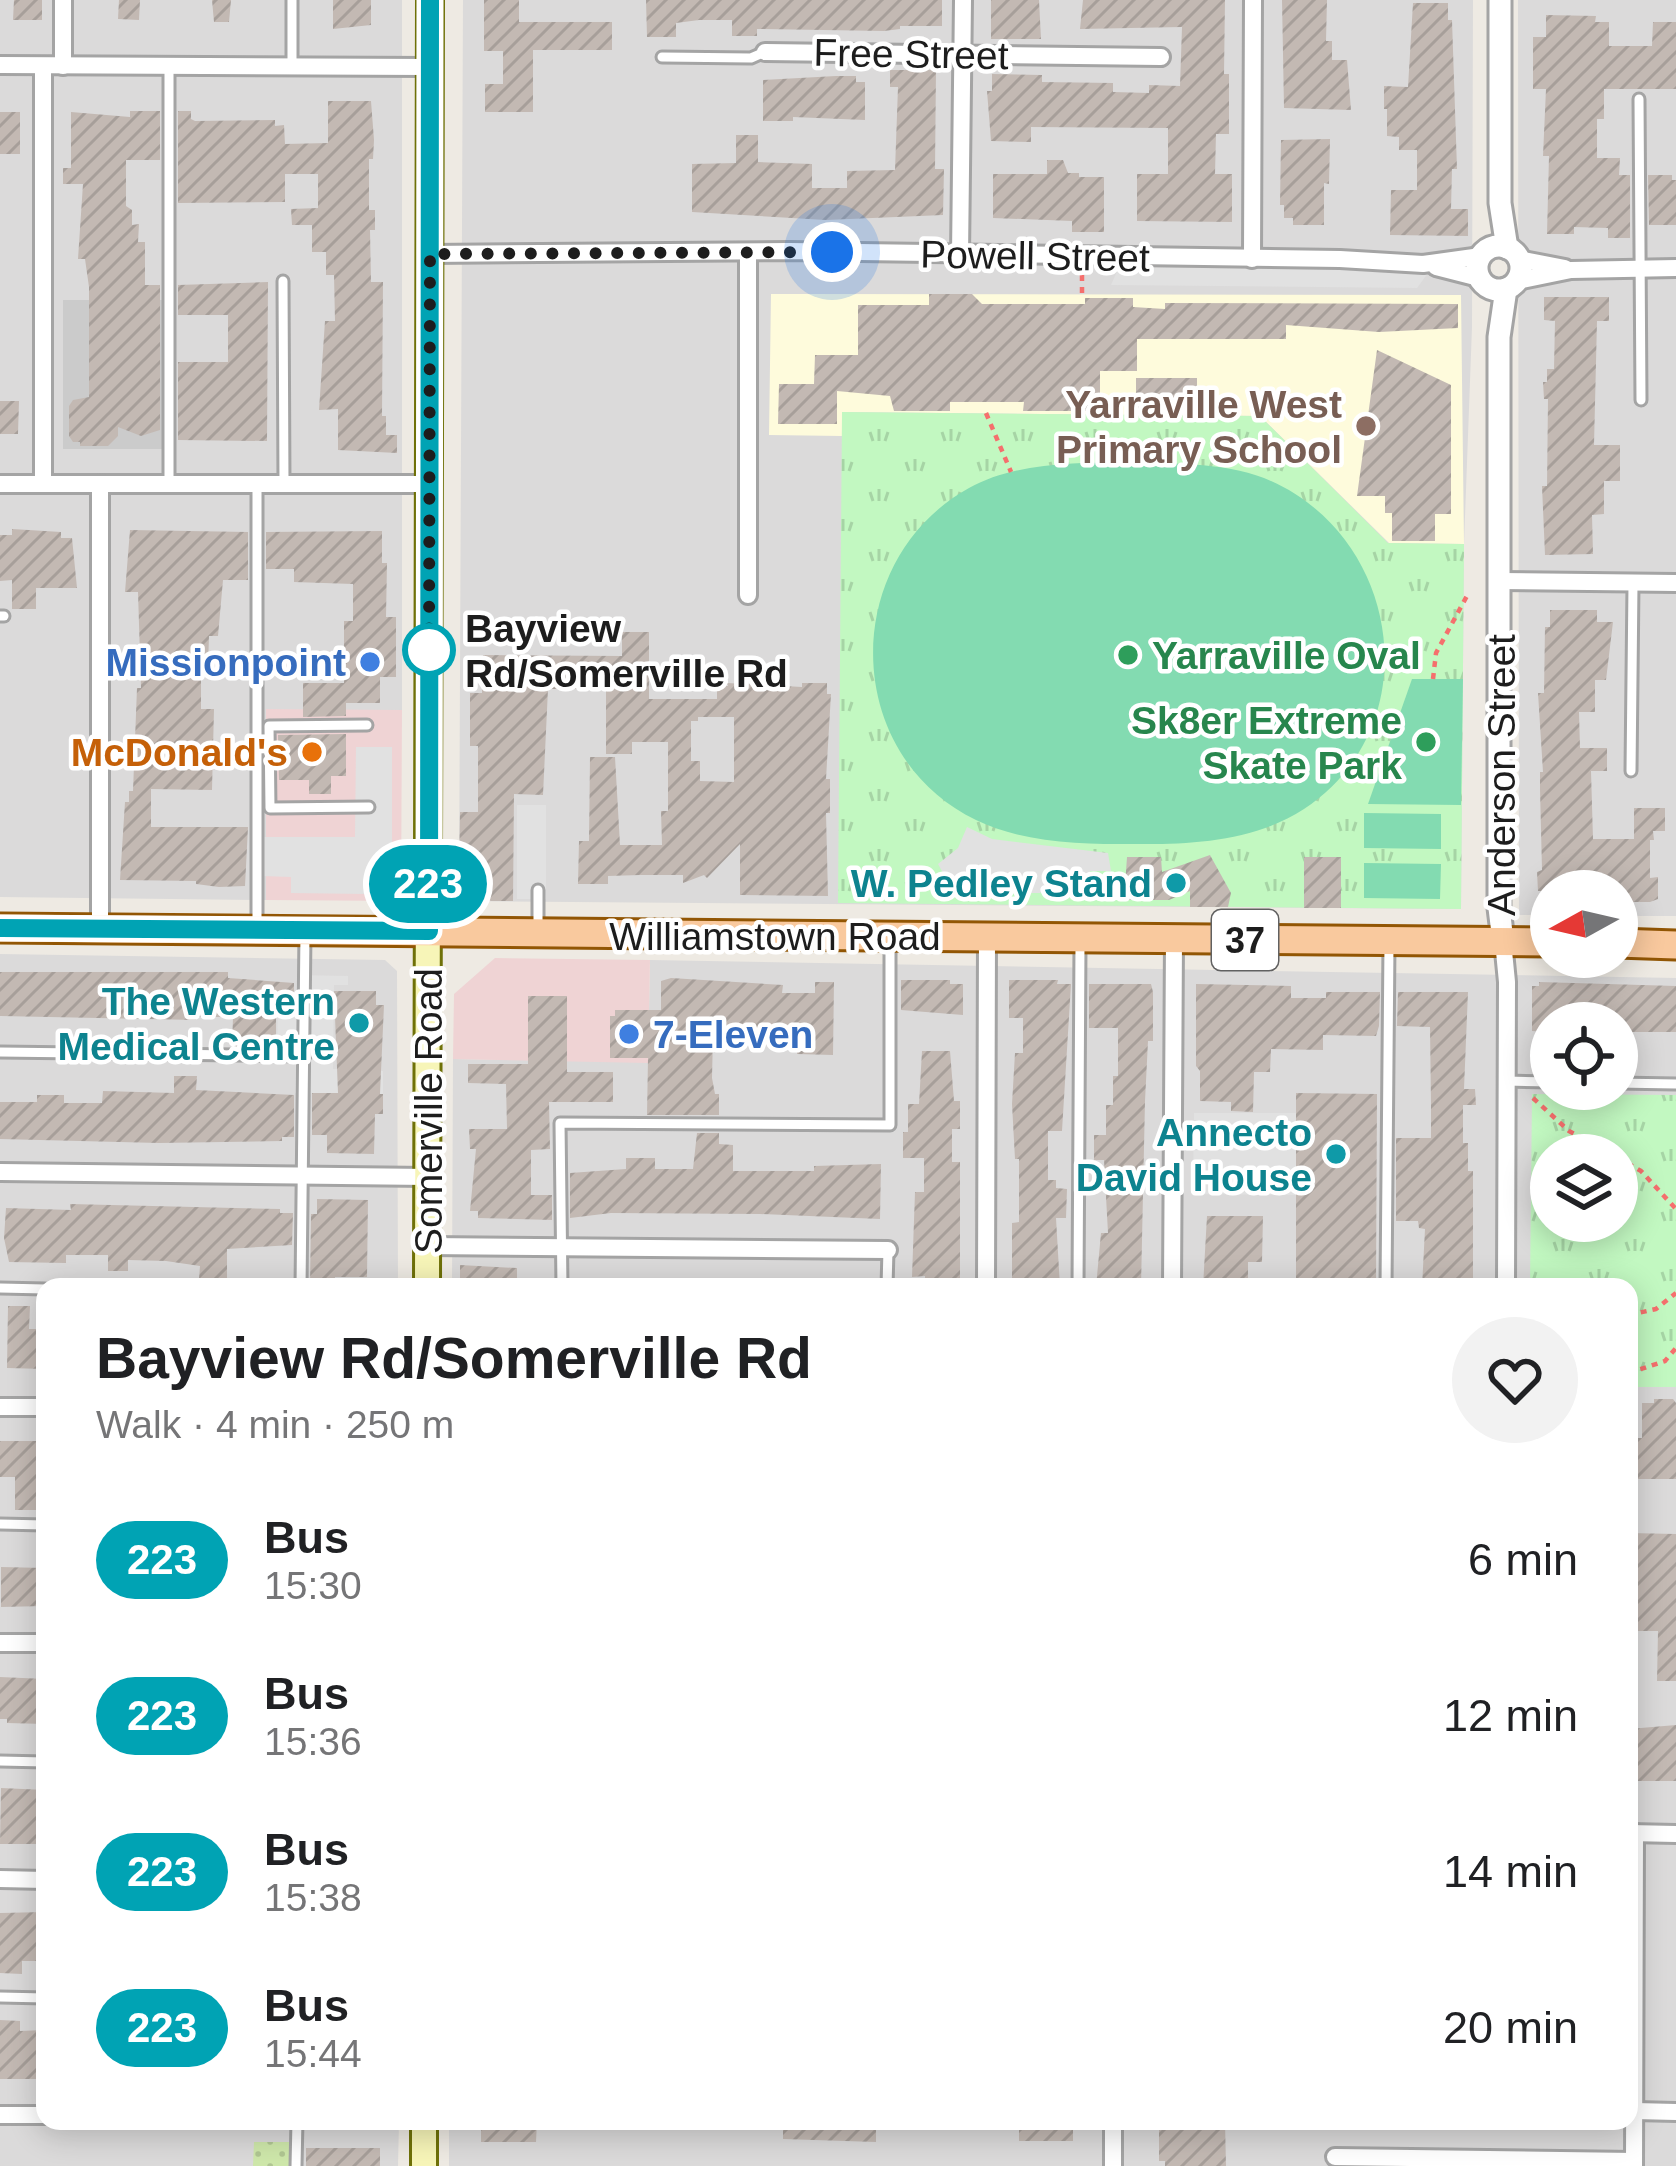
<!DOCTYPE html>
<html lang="en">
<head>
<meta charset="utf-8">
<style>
	:root { --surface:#fff; --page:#f2f2f2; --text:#202124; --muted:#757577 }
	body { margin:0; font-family:Helvetica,sans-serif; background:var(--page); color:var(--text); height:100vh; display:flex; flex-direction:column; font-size:45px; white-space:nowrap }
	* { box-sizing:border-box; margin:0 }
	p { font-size:39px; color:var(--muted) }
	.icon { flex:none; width:66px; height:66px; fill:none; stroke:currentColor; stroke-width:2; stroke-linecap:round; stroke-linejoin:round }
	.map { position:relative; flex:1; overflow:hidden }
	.details { position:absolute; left:36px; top:1278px; width:1602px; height:852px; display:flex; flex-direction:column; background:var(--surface); border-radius:24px; box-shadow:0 6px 30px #0003 }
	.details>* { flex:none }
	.badge { padding:0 24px; border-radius:39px; font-size:42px; line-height:78px }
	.needle { width:78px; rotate:262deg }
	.controls { position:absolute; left:1530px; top:870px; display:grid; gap:24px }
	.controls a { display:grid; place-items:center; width:108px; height:108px; border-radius:50%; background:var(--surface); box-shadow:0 6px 30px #0003; font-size:60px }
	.you { position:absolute; width:60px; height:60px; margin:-30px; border:9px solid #fff; border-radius:50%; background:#1a73e8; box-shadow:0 0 0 18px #1a73e833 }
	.map>.badge { position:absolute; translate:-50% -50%; box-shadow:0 0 0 6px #fff }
	.round { display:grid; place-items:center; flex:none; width:126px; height:126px; border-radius:63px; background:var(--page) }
	.summary { display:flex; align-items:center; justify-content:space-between; height:204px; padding:0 60px }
	h1 { font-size:57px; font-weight:600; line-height:90px }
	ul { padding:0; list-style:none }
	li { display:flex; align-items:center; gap:36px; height:156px; padding:0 60px }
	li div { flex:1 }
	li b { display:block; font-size:45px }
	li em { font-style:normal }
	li .badge { min-width:132px; font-weight:700; text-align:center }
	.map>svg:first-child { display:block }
</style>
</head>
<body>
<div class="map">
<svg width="1676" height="2166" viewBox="0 0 1676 2166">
	<defs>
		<pattern id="grass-dots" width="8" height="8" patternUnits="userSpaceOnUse" patternTransform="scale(3)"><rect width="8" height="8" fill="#cee7aa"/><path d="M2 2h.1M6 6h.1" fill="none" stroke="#b0c692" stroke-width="1.8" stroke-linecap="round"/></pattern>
		<pattern id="park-tufts" width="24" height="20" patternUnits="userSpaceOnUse" patternTransform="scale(3)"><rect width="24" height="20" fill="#c2f8c1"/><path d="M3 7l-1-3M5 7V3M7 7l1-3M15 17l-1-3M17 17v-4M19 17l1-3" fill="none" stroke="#a6d4a5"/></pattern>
		<pattern id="building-hatch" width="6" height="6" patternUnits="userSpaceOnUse" patternTransform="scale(3)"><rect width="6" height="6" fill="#c3b9b3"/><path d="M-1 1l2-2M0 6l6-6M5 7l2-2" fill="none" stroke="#a79f9a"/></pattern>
	</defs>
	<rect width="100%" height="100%" fill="#eeeae3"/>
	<!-- residential -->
	<g fill="#dbdada" fill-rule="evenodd">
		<path d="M0,0h402v710h-135l-1,190 -266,-3z"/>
		<path d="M463,0h1010l-1,327 -8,217 -3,365 -1002,-8z"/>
		<path d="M1518,0h158v916h-59v-25h-66v24h-32z"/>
		<path d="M0,954l385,6 12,11 1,316h-353v834h354l-1,45h-398z"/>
		<path d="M650,960l1026,18v1188h-1227v-45h1180v-834h-1177l1,-228 195,3zM1551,1023h66v66h-66zM1551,1155h66v66h-66z"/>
	</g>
	<!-- commercial -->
	<g fill="#efd3d4">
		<path d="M266,709l136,1 -1,191 -135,-1z"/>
		<path d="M495,958l155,2 -2,103 -195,-4 1,-65z"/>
	</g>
	<!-- education -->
	<path fill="#fefbdc" d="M771,294l690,1 3,249 -75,-1 -129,-127 -417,-4 -1,24 -73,-1z"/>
	<!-- religious -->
	<path fill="#cbcbcb" d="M63,300h101l1,149h-102z"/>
	<!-- grass -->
	<path fill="url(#grass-dots)" d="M254,2142h39v24h-40z"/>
	<!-- park -->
	<g fill="url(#park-tufts)" fill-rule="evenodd">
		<path d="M842,412l418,4 128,127 76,1 -3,365 -623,-6z"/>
		<path d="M1532,1094l144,1v292h-47v-100h-99zM1551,1155h66v66h-66z"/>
	</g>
	<!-- pitch -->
	<g fill="#83dbb1">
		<path d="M1129,462c43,2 93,0 135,16 137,55 167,247 40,331 -46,30 -104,35 -158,35 -56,0 -118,1 -170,-24 -135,-65 -137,-260 -7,-332 47,-26 107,-25 160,-26z"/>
		<path d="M1412,679h51l-2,126 -93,-1z"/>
		<path d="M1364,813l77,1v35l-77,-1z"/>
		<path d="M1364,863l77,1 -1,35 -76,-1z"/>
	</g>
	<!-- parking -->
	<g fill="#e1e1e1">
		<path d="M1119,267l273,3 36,3 -11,15 -306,-3z"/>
		<path d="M356,747h36v121l-25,1 -1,25 -75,-1v-16l-29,-1 1,-39h92z"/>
		<rect x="517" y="805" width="29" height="94"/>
		<path d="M967,827l25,12 116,14 3,18h-21l-1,11 -36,1 -13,10h-41l-26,-5 -19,5 -16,-29 20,-16z"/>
		<path d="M297,975l51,1v9h-14l-1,84 50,2v23l-88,-1 1,-41 -19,-1 1,-47 18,-1z"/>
		<path d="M1194,1113h102v82l-103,-1z"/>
	</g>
	<!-- building -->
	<g fill="url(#building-hatch)" fill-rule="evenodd">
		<path d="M14,0h28v20h-29z"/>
		<path d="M119,0h21l-1,20 -21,-1z"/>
		<path d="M212,0h19l-2,22h-15z"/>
		<path d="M333,0h38v25l-38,4z"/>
		<path d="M484,0h35v22h93v28h-79v62h-48v-28h18v-33h-19z"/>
		<path d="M646,0h296v26h-42v3l-16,2 -127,-2v7h-25v-16h-33l-23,3v14h-29z"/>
		<path d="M991,0h48l2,39h-50z"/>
		<path d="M1083,0h142l-1,74h5v60h-13l-1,40h17v48l-95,-1v-47h31v-46l-137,-1v15l-40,-1 -4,-50h5v-17l50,1v7l71,1v9l36,1v-8l31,1 2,-59 -102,2z"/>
		<path d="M1282,0h45l-1,41h6v19h15l4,50 -67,-2z"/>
		<path d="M1413,3h35v17h4l5,149h-5l-1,40h17v27l-78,-1 1,-45h26v-40h-18v-13l-12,-1v-27h-3v-23l24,1z"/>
		<path d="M1546,15l50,1 -1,6h14v24h43l1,-24h23v67h-72v30h-7v39h23l-1,17h11v63h-22v-10l-34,-1v7h-27l2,-78h-6l3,-67h-13v-52h13z"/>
		<path d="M890,70h46l-1,99h9l-1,46 -117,5 -134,-8v-48l44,-1v-28h22v27l54,2v24h35v-17l48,-1 3,-83h-8z"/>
		<path d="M836,76h20v6h9v38l-72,-3v4h-30v-41z"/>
		<path d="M328,101h43l3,39 -1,19h-4v51h6v20h-5l1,52h12l-1,134h4v19h11v18l-59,-3v-41l-19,1 6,-89h10l-1,-46h-8v-23h-14v-27h-20l-1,-16 27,-1v-34h-33v28l-107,1v-92h13v8l4,2 80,-1v6l9,-1 1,19 43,-1z"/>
		<path d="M130,111h30v49h-34v46l6,4v15l7,-1 -1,18h7v43h15v145l-19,6 -23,-9v9l-10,10h-28v-4h-7l-4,-6v-30l4,-6 16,-3v-110l-4,-28h-7l5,-75h-20v-16h8v-56l59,5z"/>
		<rect x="0" y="112" width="20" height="42"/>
		<path d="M1330,139l-1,45 -5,-1v42h-31v-7h-9v-13h-4l1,-65z"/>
		<path d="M1047,160h16l5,13h11v4h25v55h-32v-11l-79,-3v-44h54z"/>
		<path d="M1648,175h24v5h4v45h-27z"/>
		<path d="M268,282l-1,159 -89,-1v-78h50v-47h-50v-30z"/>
		<path d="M929,294h43l10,10h103v-6h48v9l32,2v-6l293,1v24l-79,4 -93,-7v14h-149v32h-37v40h-77l1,-9h-74v9h-56l-4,-15 -53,-5v33h-59l1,-40h35l1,-29h43v-50h71z"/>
		<path d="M1544,297h65v24h-12l-3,124h26v36h-16v33l-12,1 1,39 -48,1 -3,-69h5l1,-87h-4l-1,-17h4v-13h7l1,-48 -11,-1z"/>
		<path d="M1377,350l74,35v129h-16v27h-43v-28h-7v-17h-28z"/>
		<rect x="1136" y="378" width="61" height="35"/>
		<path d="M0,401h19l-1,33h-18z"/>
		<path d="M12,529l49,3v6h11l5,50h-41v21h-24v-29l-12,1v-46h12z"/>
		<path d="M130,530l118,2v48h-25l-5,56h-9l-1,31h-7v42h13l-2,81 -61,-1v38h97l-3,59 -26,1 -23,-3v-3l-76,-1 5,-78h4v-11h4l4,-103h4l-3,-96h-13z"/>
		<path d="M382,531v32h5l-1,54h10v60h-16v26h-34v13l-43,1v-34h41v-62h9v-37l-59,-2v-13h-28v-37z"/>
		<path d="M1550,610h47v12h16l-7,58h-11v32h-16l1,36h27v23h-16l2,68h41v-31h31v23h-12l1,9h-4v38l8,-1v22l-8,3h-33v-11h-79l-1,-19 5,-2 -2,-81v-17h3l-5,-79h6l1,-66h5z"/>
		<path d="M622,632h27v67h68v-13h11l-1,-3 75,4v-4h25v11h4l-5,85h4v34h-4l2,83 -88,-1v-51l-33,34 -3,-3 -21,8v-8h-43l-32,1v8h-30l1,-43h10l1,-84h25l5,88h42l-1,-34h7v-69h-36v12h-26v-65h-58l-5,106 -29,-1 -1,107h-22l-21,-11 -11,-21 1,-57h18v-66h-8v-53h12l1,-38 139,1zM698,717h36v65l-34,-1v-20h-9v-40h7z"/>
		<path d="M346,734v42h-15v18h-22v-14h-30l-1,-45z"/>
		<path d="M1210,855l21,38 -3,14h-38v-16l-21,9h-45l3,-43h34l1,15z"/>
		<rect x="1304" y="857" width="37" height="51"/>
		<path d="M0,972h228v6l66,5v20h-18v44l-44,-1 1,-29h-37v3l-196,-4z"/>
		<path d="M671,978l112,7 -1,8h33v-11h19l-1,73 -36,-1v-8l-42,-1v-9l-42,-1 -1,43 3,16h4v21h-72l1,-57h-38v-42h5v-6h46v-29z"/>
		<path d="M901,980h49v4h13v31l-62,-5z"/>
		<path d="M1009,980h49l-1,4h14l-9,147h-14v49h8v8l11,1 -1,29h-10l4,69h-48v-64l7,-1v-63h-4l-3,-55 3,-51h8v-35h-14z"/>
		<path d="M1539,982l137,4v46h-59v-9h-66v9l-19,-1v-45h7z"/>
		<path d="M1089,984h62l2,8v49h-5l-3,60 -4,186h-45l5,-54h7l-4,-73h-10v-25h12v-30h7v-29h5v-48h-29z"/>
		<path d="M1196,984l95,2v12h35v-6h54l-1,34 -3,10 -53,-1v15l-52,-1 -1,23h-16l-1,40 -22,-1v-9l-31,-1v-30l-4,-5z"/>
		<path d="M334,991h42v14h8l-4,89h3v20h-8l-1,40 -47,-1v-18h-15v-42h26z"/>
		<path d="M1398,992h70l-4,97h11l1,16h-13v38h5v28h5v116h-51l3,-58 -6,-1 -1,-7h-22v-83h35v-33l-1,-78 -33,-1z"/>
		<path d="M528,996h39v76h46v30h-64l1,47 -19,1v45h21v25l-74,-2v-7h-8l6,-62h-6l-1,-20h38l-1,-45 -38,-1v-19h60z"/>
		<path d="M922,1051h28l4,50h6v28h-8v33h8v125h-35v-11l-13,1 3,-85h9v-34h-21v-26h5v-28h11z"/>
		<path d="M174,1076h23l-1,14 98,5v42h-12v4l-123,2 -159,-4v-37h37v-7h27v8h38l1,-12 71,2z"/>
		<path d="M1296,1093l81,1 -1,193h-80z"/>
		<path d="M697,1133h22v11l14,1v26h81v-5l67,-2 -1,55 -120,-5 -149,-1 -41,5v-45l56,-4v-11h29v11h38z"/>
		<path d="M317,1199l51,1 -1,77h-32v10h-25l1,-73h6z"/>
		<path d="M70,1204l210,5v4h13l-1,32 -65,4v30h-28l1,-13 -34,-5 -38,-1v11h-20v-16h-42v8l-57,-1 -5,-24 2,-30 65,2z"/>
		<path d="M1207,1216h56l-1,46h-14v25h-45z"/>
		<path d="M460,1265l57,3v19h-57z"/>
		<path d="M8,1306h22l-1,23h16v40l-38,-1z"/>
		<path d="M1654,1399h19l3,4v76h-47v-41h13v-35h12z"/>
		<path d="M0,1441h45v69h-30v-33h-15z"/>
		<path d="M1629,1533l47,1v147h-19l1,-50h-29z"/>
		<path d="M1,1567l44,1v38l-44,1z"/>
		<path d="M0,1677l45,2v45l-38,-1v-4h-7z"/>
		<path d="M1676,1725v56h-47v-52z"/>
		<path d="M1,1788l44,2v54h-45z"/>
		<path d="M45,1912v49h-23v13l-22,-1v-60z"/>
		<path d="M0,2020l20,1v10l25,-1v49h-45z"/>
		<path d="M481,2121h56l-1,21h-55z"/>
		<path d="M783,2121h93v21l-93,-3z"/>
		<rect x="1019" y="2121" width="54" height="20"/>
		<path d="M1159,2121h66l1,45h-61v-5h-6z"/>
		<rect x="306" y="2148" width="74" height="18"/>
	</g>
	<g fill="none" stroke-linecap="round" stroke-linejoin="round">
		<!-- service casing -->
		<g stroke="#a4a4a4" stroke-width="15">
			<g id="service">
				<path d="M292,0v66"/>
				<path d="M662,57l89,1 14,-6"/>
				<path d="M1639,99l2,301"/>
				<path d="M283,281l1,203"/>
				<path d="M169,484v-419"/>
				<path d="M0,616h4"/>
				<path d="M367,725l-98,1 1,82 99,-1"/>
				<path d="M1631,771l2,-187"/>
				<path d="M538,927v-37"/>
				<path d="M257,929v-445"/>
				<path d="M0,1052l305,4"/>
				<path d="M1507,1081l44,1"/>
				<path d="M1617,1083l59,1"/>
				<path d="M301,1287l4,-354"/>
				<path d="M562,1287l-2,-164 330,2v-184"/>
				<path d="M887,1287l1,-37"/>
				<path d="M1078,1287l2,-343"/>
				<path d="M1386,1287l3,-343"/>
				<path d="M0,1288l45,1"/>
				<path d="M0,1524l45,1"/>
				<path d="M0,1761l45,1"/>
				<path d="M0,1997l45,1"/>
				<path d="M296,2166l1,-45"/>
			</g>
		</g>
		<!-- minor casing -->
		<g stroke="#a4a4a4" stroke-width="22">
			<g id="minor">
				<path d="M765,52l396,5"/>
				<path d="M0,65l429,2"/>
				<path d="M43,66v418"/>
				<path d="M63,66v-66"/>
				<path d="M430,254l359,-3 551,8 83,5 58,-8"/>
				<path d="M960,255l3,-255"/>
				<path d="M1252,259l1,-259"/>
				<path d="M1518,259l47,9"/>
				<path d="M1436,267l43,11"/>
				<path d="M1517,281l54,-11 105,-2"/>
				<path d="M0,484h429"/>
				<path d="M100,484v445"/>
				<path d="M1500,581l176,2"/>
				<path d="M748,595v-340"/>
				<path d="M1503,941l4,41 -1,305"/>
				<path d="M0,1172l428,5"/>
				<path d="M427,1246l461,4"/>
				<path d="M986,1287l1,-349"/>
				<path d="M1172,1287l2,-348"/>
				<path d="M0,1407h45"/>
				<path d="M0,1643h45"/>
				<path d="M1629,1833l47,1"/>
				<path d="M0,1879l45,1"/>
				<path d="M1635,2111l41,1"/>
				<path d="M0,2115h45"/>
				<path d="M1335,2157l299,4"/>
				<path d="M1113,2166v-45"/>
				<path d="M1634,2166l1,-333"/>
			</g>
		</g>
		<!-- tertiary casing -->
		<g stroke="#a4a4a4" stroke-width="27">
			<g id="tertiary">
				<path d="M1500,0v203l7,45"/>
				<circle cx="1499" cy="268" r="22"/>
				<path d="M1503,941l-4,-33v-571l7,-48"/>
			</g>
		</g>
		<!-- secondary casing -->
		<g stroke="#6f7108" stroke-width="30">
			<g id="secondary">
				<path d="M427,1287l3,-1287"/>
				<path d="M424,2121v45"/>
			</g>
		</g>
		<!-- primary casing -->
		<g stroke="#925604" stroke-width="33">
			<g id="primary">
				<path d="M0,928l1551,14"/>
				<path d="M1617,943l59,2"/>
			</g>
		</g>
		<!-- path -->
		<g stroke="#f56f6d" stroke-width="4.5" stroke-dasharray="6 6" stroke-linecap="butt">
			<path d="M1082,275v19"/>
			<path d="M986,413l25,59"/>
			<path d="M1433,679l3,-26 32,-59"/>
			<path d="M455,849h4"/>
			<path d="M1533,1098l36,33 45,24"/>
			<path d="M1617,1157l24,14 35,38"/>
			<path d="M1629,1315l27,-6 20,-16"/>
			<path d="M1629,1373l36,-12 11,-13"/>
		</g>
		<!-- service -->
		<use href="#service" stroke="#fff" stroke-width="9"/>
		<!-- minor -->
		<use href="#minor" stroke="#fff" stroke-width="16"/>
		<!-- tertiary -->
		<use href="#tertiary" stroke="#fff" stroke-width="21"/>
		<!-- secondary -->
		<use href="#secondary" stroke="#f7f5b8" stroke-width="24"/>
		<!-- primary -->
		<use href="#primary" stroke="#f9c99e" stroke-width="27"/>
	</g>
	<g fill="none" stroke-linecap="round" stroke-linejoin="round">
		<!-- line casing -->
		<g stroke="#fff" stroke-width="27">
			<path id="line" d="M0,928l429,3 1,-931"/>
		</g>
		<!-- line -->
		<use href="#line" stroke="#00a3b4" stroke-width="18"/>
		<!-- walk -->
		<path stroke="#1d1d1d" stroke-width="12" stroke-dasharray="0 21.6" d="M429,650l1,-396 402,-2"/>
	</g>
	<!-- markers -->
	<circle fill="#8d6e63" stroke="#fff" stroke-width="4.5" cx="1366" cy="426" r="12"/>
	<circle fill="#fff" stroke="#00a3b4" stroke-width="6" cx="429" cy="650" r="24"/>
	<g fill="#2e9e5b" stroke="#fff" stroke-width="4.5">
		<circle cx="1128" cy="655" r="12"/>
		<circle cx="1426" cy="742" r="12"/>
	</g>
	<g fill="#3f7fe0" stroke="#fff" stroke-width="4.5">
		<circle cx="370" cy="662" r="12"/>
		<circle cx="629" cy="1034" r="12"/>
	</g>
	<circle fill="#e8710a" stroke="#fff" stroke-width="4.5" cx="312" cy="752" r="12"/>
	<g fill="#0f9aa8" stroke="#fff" stroke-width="4.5">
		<circle cx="1176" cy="883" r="12"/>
		<circle cx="359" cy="1023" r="12"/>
		<circle cx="1336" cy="1154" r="12"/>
	</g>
	<g text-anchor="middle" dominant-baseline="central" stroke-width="9" stroke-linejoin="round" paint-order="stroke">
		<!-- shield labels -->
		<rect fill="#fff" stroke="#616161" stroke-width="3" x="1212" y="910" width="66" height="60" rx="9"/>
		<g font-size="36" font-weight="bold" fill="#1d1d1d">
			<text x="1245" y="940">37</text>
		</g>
		<!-- street labels -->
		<g font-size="39" fill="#1d1d1d" stroke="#fff">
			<text transform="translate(911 54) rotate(1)">Free Street</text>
			<text transform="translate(1035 256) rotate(1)">Powell Street</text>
			<text transform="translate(1501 775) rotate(-90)">Anderson Street</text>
			<text x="775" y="936">Williamstown Road</text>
			<text transform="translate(428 1111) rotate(-90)">Somerville Road</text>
		</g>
		<!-- education labels -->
		<g font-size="39" font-weight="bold" fill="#785e54" stroke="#fff" text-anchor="end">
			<text x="1342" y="404">Yarraville West<tspan x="1342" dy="45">Primary School</tspan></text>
		</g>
		<!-- stop labels -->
		<g font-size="39" font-weight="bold" fill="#1d1d1d" stroke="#fff" text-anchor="start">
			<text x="465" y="628">Bayview<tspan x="465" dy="45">Rd/Somerville Rd</tspan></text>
		</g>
		<!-- leisure labels -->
		<g font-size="39" font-weight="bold" fill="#27864d" stroke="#fff" text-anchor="start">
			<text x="1152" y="655">Yarraville Oval</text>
			<text x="1402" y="720" text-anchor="end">Sk8er Extreme<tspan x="1402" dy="45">Skate Park</tspan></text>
		</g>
		<!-- shop labels -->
		<g font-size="39" font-weight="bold" fill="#366cbe" stroke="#fff" text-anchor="end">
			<text x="346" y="662">Missionpoint</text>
			<text x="653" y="1034" text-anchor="start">7-Eleven</text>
		</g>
		<!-- food labels -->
		<g font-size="39" font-weight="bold" fill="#c56008" stroke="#fff" text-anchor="end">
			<text x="288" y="752">McDonald's</text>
		</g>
		<!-- culture labels -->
		<g font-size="39" font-weight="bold" fill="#0d838f" stroke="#fff" text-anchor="end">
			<text x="1152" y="883">W. Pedley Stand</text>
			<text x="335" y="1001">The Western<tspan x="335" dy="45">Medical Centre</tspan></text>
			<text x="1312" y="1132">Annecto<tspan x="1312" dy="45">David House</tspan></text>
		</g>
	</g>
</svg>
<div class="controls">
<a><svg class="needle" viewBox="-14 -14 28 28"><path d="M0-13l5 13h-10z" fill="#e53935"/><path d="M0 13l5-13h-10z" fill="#757577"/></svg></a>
<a><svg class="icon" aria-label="locate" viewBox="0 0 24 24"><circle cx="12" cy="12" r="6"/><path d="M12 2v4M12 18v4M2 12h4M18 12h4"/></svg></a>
<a><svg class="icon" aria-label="layers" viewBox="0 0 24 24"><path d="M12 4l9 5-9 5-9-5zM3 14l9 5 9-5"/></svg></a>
</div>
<div class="you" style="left:832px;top:252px"></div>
<b class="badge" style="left:428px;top:884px;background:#00a3b4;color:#fff">223</b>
<section class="details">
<div class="summary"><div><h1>Bayview Rd/Somerville Rd</h1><p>Walk · 4 min · 250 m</p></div><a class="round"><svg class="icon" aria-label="heart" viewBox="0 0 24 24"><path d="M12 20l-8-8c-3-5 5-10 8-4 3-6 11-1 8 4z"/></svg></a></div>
<ul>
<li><span class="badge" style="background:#00a3b4;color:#fff">223</span><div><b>Bus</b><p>15:30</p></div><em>6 min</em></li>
<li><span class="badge" style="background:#00a3b4;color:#fff">223</span><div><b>Bus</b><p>15:36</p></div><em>12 min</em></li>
<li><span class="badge" style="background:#00a3b4;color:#fff">223</span><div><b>Bus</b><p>15:38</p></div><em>14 min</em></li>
<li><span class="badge" style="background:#00a3b4;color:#fff">223</span><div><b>Bus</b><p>15:44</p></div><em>20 min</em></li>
</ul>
</section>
</div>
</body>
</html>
